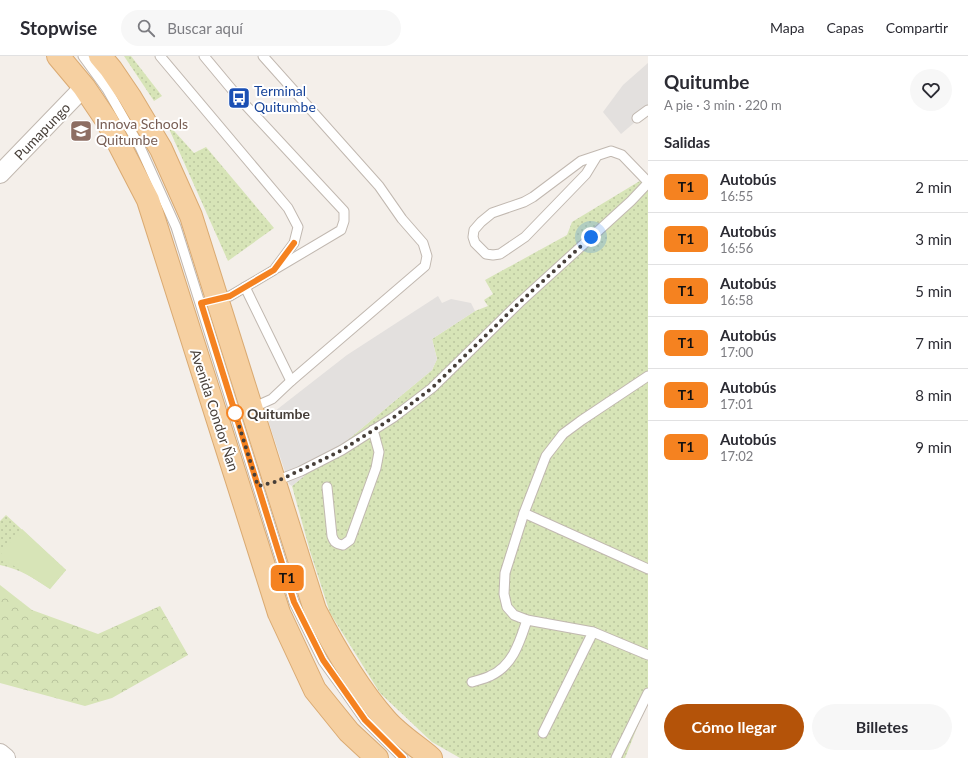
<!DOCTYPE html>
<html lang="es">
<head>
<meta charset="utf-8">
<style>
	:root { --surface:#fff; --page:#f7f7f7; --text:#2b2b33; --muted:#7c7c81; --line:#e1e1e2; --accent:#b45309 }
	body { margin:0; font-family:Lato,sans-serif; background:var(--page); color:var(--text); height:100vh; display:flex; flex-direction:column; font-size:15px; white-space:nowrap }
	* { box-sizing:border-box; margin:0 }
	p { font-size:13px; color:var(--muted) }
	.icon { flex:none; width:22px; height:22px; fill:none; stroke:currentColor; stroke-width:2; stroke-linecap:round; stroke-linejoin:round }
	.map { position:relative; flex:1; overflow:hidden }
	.panel { display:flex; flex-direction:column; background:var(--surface); width:320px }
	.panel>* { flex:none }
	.badge { padding:0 8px; border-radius:6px; font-size:14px; line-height:26px }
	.you { position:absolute; width:20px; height:20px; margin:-10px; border:3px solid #fff; border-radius:50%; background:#1a73e8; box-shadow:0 0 0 6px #1a73e833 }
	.map>.badge { position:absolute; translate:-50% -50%; box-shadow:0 0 0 2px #fff }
	h2 { padding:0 16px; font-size:15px; line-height:36px }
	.round { display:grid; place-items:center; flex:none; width:42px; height:42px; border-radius:21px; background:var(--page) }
	.summary { display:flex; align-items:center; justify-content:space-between; height:68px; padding:0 16px }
	h1 { font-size:19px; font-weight:700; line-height:30px }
	.primary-button { display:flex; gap:8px; margin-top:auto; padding:8px 16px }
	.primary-button a { flex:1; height:46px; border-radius:24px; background:var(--accent); color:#fff; font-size:16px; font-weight:700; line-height:46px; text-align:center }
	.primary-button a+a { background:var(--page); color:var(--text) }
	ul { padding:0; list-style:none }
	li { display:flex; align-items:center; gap:12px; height:52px; padding:0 16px; border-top:1px solid var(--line) }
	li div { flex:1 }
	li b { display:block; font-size:15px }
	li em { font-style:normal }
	li .badge { min-width:44px; font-weight:700; text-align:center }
	header { display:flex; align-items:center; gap:24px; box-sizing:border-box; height:56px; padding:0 20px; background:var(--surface); border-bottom:1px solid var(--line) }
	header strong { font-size:19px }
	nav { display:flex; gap:22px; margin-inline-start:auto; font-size:14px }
	.search { width:280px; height:36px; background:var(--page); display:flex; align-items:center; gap:10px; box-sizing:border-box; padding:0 14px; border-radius:22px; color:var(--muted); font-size:15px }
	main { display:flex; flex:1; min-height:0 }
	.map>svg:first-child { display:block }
</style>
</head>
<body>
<header>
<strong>Stopwise</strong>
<div class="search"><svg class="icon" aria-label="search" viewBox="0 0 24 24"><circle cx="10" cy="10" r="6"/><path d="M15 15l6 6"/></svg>Buscar aquí</div>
<nav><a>Mapa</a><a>Capas</a><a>Compartir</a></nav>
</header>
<main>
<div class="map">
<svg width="648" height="702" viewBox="0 0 648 702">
	<defs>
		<pattern id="forest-crowns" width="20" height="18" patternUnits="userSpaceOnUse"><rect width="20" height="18" fill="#d7e4b7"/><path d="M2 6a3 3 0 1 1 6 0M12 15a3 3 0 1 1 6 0" fill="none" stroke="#bac59e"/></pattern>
		<pattern id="park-dots" width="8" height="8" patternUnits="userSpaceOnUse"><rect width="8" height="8" fill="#d7e4b7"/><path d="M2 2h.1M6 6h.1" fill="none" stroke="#bac59e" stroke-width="1.8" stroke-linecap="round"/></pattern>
	</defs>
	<rect width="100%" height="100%" fill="#f4efea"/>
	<!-- forest -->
	<path fill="url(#forest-crowns)" d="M0,529l32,25 66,24 62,-28 28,49 -76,43 -27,8 -85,-23z"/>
	<!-- park -->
	<g fill="url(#park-dots)">
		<path d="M124,0h7l31,40 -8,5z"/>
		<path d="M166,66l28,31 12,-6 68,81 -46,33z"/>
		<path d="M648,120v524l-23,58h-165l-28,-16 -52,-49 -50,-80 -20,-62 -18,-65 140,-116 5,-11 -5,-20 43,-28 13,-5 -4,-6 9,-6 -8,-14 82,-45 5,-13z"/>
		<path d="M6,459l60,55 -16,19c-16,-11 -30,-20 -50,-24v-44z"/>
	</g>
	<!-- pitch -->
	<path fill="#d7e4b7" d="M22,473l44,41 -16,19 -50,-32v-2z"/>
	<!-- parking -->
	<g fill="#e3e0de">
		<path d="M648,7v48l-27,23 -18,-22 20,-27z"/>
		<path d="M438,240l4,7 9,-4 20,4 4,8 -43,28 5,20 -5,11 -140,116 -3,-2 -20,-61 1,-8 77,-60z"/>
	</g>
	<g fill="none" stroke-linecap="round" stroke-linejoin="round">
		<!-- lane casing -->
		<g stroke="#c1b8b0" stroke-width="11">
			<g id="lane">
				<path d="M83,0l24,33 33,58 36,80 118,375 29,59 21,29 21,30 38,38"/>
				<path d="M160,0l128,152 10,19 -4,16 -20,27 -44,26 -14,3"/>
				<path d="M204,0l35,42 105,113v10l-3,9 -64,38"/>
				<path d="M637,62l11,-8"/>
				<path d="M597,100l-11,18 -61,63 -25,17 -7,1 -7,-1 -11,-11 -2,-6 1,-7 7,-8 11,-9 32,-11 9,-5 48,-36 30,-10 11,4 26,27"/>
				<path d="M245,231l46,94"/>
				<path d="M648,320l-66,44 -19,14 -17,22 -22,57 -19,60 -1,21 3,13 7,8 13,5 66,12 55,23"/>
				<path d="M252,352l20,-9 19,-18 134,-115 2,-10 -4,-13 -21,-24 -23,-33 -116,-130"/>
				<path d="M273,426l28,-11 41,-21 52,-33 38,-29 87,-85 112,-102 17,-18"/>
				<path d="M327,431l5,49c2,6 4,8 11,9l7,-5 26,-72 3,-16 -6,-22"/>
				<path d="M524,457l124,56"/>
				<path d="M472,626c6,-2 12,-3 18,-6 23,-10 30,-35 37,-56"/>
				<path d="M543,677l50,-101"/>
				<path d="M616,702l32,-65"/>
			</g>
		</g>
		<!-- street casing -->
		<g stroke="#c1b8b0" stroke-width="20">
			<g id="street">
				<path d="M0,118l84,-87"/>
				<path d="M0,697l6,5"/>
			</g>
		</g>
		<!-- primary casing -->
		<g stroke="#daaa72" stroke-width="24">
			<g id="primary">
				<path d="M58,0l26,31 23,34 41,79 131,413 36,77 34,42 28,26"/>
				<path d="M100,0l11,13 19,28 31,52 30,67 124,394c20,39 42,77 71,110 12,14 31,26 45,38"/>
			</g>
		</g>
		<!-- lane -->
		<use href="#lane" stroke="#fff" stroke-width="9"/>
		<!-- street -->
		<use href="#street" stroke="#fff" stroke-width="18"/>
		<!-- primary -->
		<use href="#primary" stroke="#f6d0a1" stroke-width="22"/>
	</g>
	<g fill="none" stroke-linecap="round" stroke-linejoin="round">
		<!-- line casing -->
		<g stroke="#fff" stroke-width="9">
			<path id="line" d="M294,187l-20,27 -44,26 -29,7 93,299 29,58 42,60 38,38"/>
		</g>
		<!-- line -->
		<use href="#line" stroke="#f58220" stroke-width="6"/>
		<!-- walk -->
		<path stroke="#473f39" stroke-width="4" stroke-dasharray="0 7.2" d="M235,357l23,73 17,-4 39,-18 28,-14 52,-33 38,-29 87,-85 72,-66"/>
	</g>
	<!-- icons -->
	<defs>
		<g id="bus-square" transform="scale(1.15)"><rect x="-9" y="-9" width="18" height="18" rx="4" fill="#1a4fb4" stroke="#fff"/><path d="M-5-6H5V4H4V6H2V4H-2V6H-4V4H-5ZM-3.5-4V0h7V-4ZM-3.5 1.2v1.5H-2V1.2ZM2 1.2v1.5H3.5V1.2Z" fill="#fff"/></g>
		<g id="school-square" transform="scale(1.15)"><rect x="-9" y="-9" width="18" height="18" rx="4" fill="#8d6e63" stroke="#fff"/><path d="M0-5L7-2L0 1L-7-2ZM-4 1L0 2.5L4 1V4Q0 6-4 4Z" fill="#fff"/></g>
	</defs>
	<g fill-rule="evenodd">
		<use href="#bus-square" x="239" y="42"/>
		<use href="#school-square" x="81" y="75"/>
	</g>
	<!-- markers -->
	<circle fill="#fff" stroke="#f58220" stroke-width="2" cx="235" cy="357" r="8"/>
	<g text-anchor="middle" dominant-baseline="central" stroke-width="4" stroke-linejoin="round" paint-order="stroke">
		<!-- transit labels -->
		<g font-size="14" fill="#164399" stroke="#fff" text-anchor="start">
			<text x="254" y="34">Terminal<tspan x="254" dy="16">Quitumbe</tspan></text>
		</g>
		<!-- education labels -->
		<g font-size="14" fill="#785e54" stroke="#fff" text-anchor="start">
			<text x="96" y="67">Innova Schools<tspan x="96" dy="16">Quitumbe</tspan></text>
		</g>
		<!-- street labels -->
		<g font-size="14" fill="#473f39" stroke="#fff">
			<text transform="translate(42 75) rotate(-46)">Pumapungo</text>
			<text transform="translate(215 354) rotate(72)">Avenida Condor Ñan</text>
		</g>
		<!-- stop labels -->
		<g font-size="14" font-weight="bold" fill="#473f39" stroke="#fff" text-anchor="start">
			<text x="247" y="357">Quitumbe</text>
		</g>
	</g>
</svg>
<div class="you" style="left:591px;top:181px"></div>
<b class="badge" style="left:287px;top:522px;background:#f58220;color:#111">T1</b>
</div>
<section class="panel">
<div class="summary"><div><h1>Quitumbe</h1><p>A pie · 3 min · 220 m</p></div><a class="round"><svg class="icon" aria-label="heart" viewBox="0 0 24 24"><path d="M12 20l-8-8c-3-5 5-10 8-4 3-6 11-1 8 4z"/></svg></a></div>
<h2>Salidas</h2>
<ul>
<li><span class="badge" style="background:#f58220;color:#111">T1</span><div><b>Autobús</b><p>16:55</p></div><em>2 min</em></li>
<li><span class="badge" style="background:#f58220;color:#111">T1</span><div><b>Autobús</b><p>16:56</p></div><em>3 min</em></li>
<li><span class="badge" style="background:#f58220;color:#111">T1</span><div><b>Autobús</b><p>16:58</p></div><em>5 min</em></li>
<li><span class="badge" style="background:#f58220;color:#111">T1</span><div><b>Autobús</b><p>17:00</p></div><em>7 min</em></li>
<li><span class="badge" style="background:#f58220;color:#111">T1</span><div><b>Autobús</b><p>17:01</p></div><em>8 min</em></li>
<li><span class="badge" style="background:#f58220;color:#111">T1</span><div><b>Autobús</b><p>17:02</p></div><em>9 min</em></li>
</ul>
<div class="primary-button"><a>Cómo llegar</a><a>Billetes</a></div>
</section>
</main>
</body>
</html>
